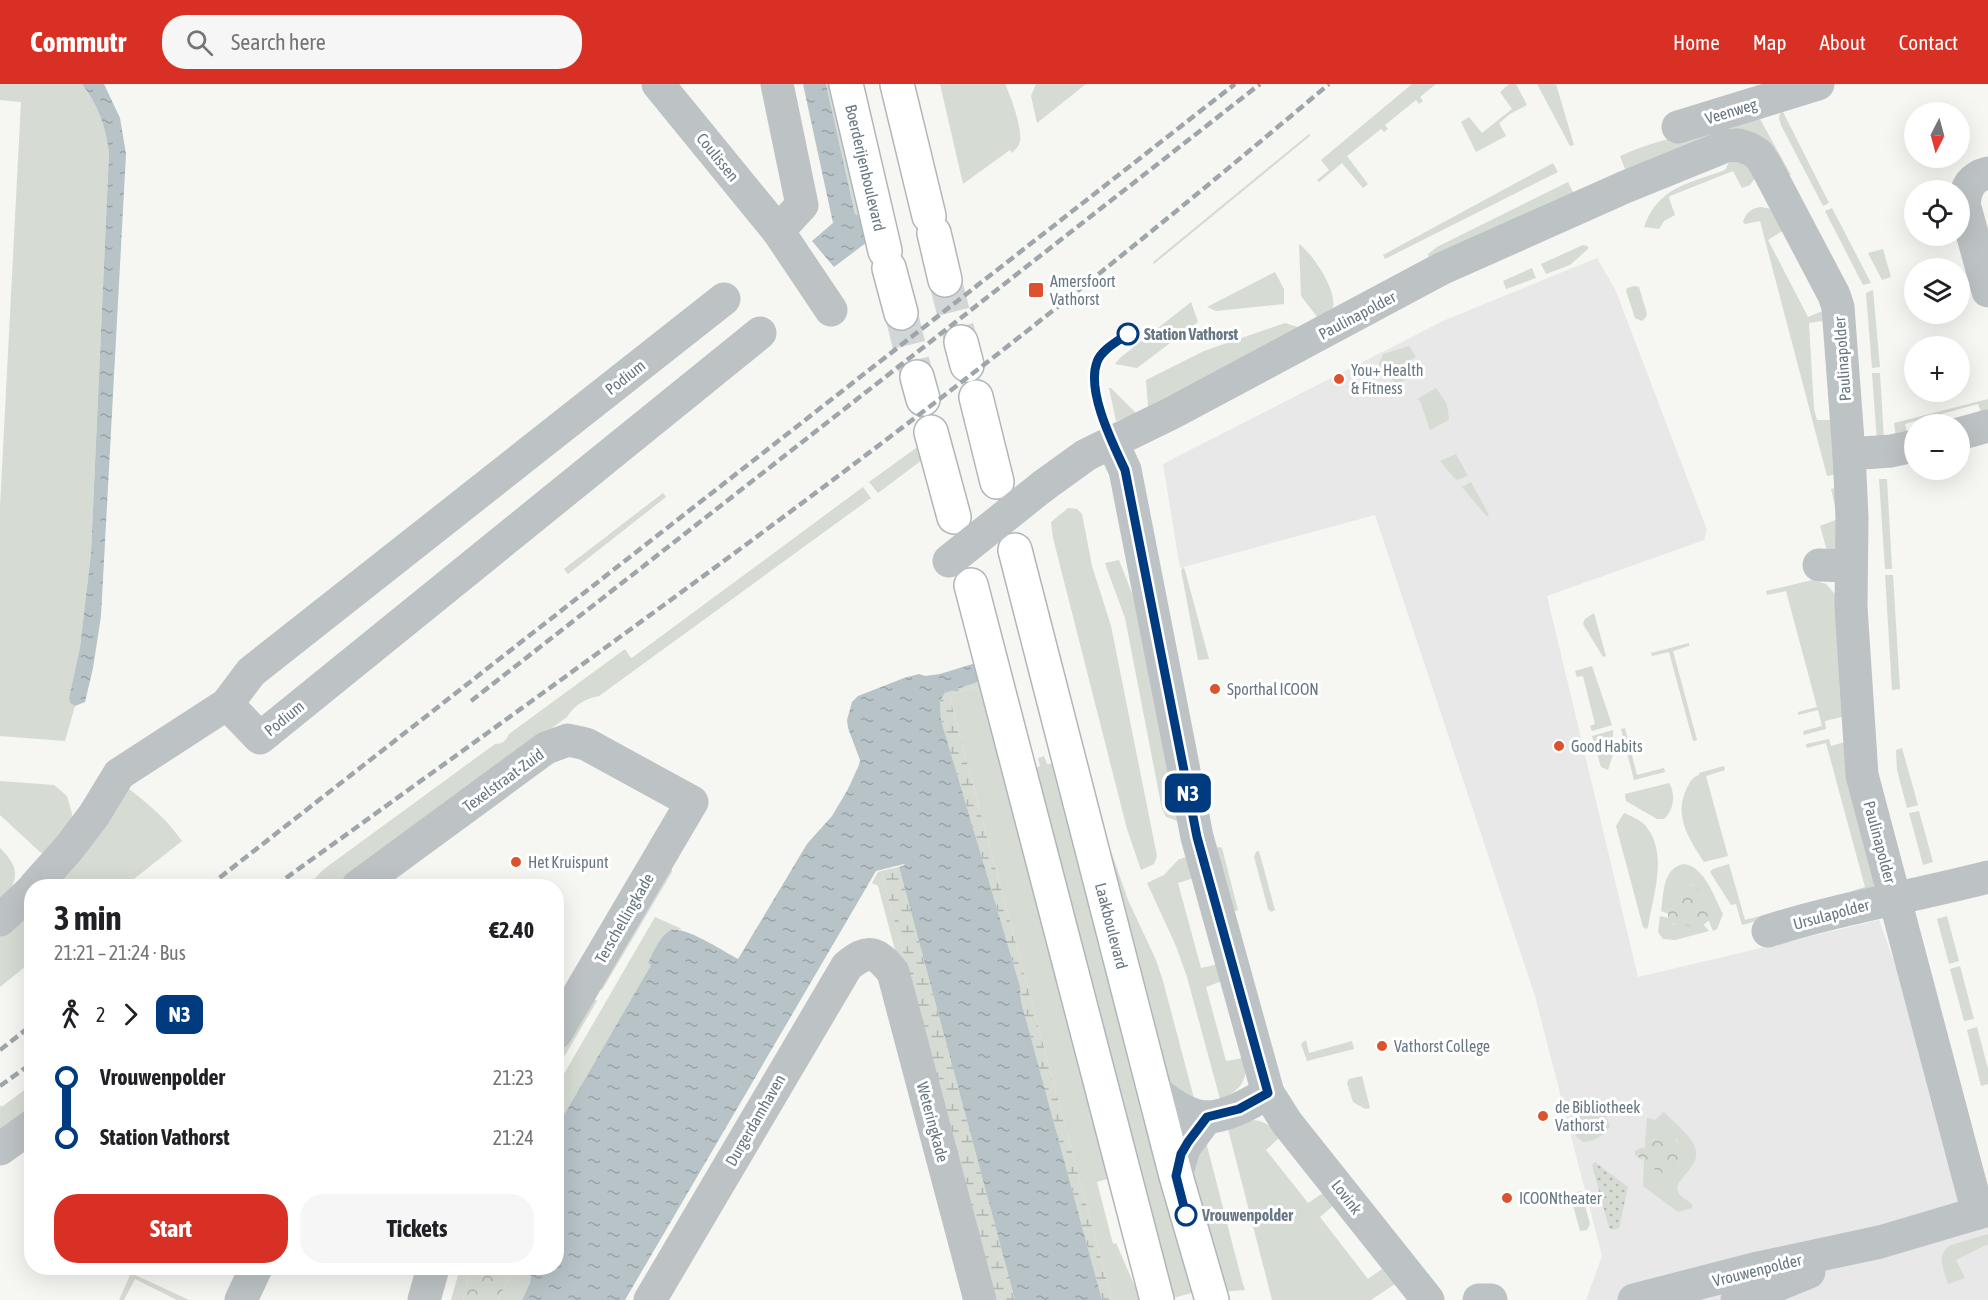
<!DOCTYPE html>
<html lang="en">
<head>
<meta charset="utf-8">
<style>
	:root { --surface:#fff; --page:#f6f6f6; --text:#202124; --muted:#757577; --accent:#d93025 }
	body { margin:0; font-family:"Asap Condensed",sans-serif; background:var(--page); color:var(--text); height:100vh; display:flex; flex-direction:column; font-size:22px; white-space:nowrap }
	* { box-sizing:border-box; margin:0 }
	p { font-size:20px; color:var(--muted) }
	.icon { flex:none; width:33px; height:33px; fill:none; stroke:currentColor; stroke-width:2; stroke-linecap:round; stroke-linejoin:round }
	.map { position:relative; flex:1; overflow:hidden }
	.panel { position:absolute; left:24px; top:795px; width:540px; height:396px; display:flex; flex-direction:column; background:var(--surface); border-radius:24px; box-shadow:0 6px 24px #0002 }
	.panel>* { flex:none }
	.badge { padding:0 12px; border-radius:9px; font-size:21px; line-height:39px }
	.needle { width:39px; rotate:186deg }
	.controls { position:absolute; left:1904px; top:18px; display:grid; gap:12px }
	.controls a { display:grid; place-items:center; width:66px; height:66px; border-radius:50%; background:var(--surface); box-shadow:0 6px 24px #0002; font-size:30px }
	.map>.badge { position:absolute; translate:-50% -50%; box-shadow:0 0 0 3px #fff }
	.legs { display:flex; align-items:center; gap:9px; height:66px; padding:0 30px; font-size:20px }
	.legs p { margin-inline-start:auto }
	.head { display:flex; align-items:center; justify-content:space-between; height:102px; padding:0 30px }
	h1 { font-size:33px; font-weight:700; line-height:45px }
	.cta { display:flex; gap:12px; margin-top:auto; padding:12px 30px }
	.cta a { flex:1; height:69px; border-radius:24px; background:var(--accent); color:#fff; font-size:24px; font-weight:700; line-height:69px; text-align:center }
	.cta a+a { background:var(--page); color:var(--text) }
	ul { padding:0 30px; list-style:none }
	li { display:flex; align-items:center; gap:21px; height:60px; font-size:22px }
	li i { display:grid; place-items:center; width:9px; height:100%; margin:0 8px; background:currentColor }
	li i::after { content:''; width:15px; height:15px; margin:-8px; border:4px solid; border-radius:50%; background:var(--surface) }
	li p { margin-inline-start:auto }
	li:first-child i { background:linear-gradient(#0000 50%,currentColor 0) }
	li:last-child i { background:linear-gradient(currentColor 50%,#0000 0) }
	header { display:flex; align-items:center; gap:36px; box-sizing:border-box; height:84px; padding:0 30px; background:var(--accent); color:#fff }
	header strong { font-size:28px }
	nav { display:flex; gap:33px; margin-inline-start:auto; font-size:21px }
	.search { width:420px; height:54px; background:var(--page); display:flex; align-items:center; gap:15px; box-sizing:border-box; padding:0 21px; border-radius:24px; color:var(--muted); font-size:22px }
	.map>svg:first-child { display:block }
</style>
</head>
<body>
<header>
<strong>Commutr</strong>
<div class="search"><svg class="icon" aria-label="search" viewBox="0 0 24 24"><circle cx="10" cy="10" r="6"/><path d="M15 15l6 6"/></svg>Search here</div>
<nav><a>Home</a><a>Map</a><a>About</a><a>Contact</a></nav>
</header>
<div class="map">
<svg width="1988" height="1216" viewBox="0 0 1988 1216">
	<defs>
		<pattern id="wetland-marsh" width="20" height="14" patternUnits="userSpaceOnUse" patternTransform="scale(1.5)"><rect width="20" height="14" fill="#d6dbd3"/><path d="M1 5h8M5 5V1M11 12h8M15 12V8" fill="none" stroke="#b1b6b1"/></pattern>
		<pattern id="park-crowns" width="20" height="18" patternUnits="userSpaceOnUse" patternTransform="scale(1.5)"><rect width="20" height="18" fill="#d6dbd3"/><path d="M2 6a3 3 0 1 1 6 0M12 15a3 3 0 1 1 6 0" fill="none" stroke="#b1b6b1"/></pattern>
		<pattern id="garden-dots" width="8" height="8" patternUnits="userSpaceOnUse" patternTransform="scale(1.5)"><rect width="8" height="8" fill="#d6dbd3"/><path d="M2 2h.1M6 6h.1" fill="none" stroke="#b1b6b1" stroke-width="1.8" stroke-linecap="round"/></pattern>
		<pattern id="water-ripples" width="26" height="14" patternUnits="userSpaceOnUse" patternTransform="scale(1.5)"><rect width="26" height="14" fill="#b7c3c7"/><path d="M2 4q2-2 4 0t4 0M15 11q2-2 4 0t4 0" fill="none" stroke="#99a3a7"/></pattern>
	</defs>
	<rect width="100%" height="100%" fill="#f6f6f3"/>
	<!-- built -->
	<path fill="#e7e8e7" d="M1597,174l18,31 92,241 -3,10 -157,56 91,381 241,-57 85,235 24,42v103h-402l16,-44 -67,-260 -160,-481 -195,53 -17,-104 280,-143z"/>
	<!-- grass -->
	<g fill="#d6dbd3">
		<path d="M0,0h82c16,21 24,43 27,69l-18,400 -11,94 -11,51 1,5 5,3 -10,35 -65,-5v-229l21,-405 -21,-2z"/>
		<path d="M826,0h11l29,135 -11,-5z"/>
		<path d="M940,0h65c6,12 17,44 15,57 -1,5 -4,8 -8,12l-2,-3 -47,34z"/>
		<path d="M1036,0h50l-49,39 -6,-27z"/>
		<path d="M1412,0h24l-16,13 3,4 -4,3 -3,-4 -31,25 3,4 -4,3 -3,-3 -34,27 21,28 -5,4 -21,-25 -23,19 -2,-2 12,-10 -8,-10z"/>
		<path d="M1509,0h7l11,21 -17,9 -11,9 7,13 -30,16 -15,-30 8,-5 13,16 30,-24 -12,-17z"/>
		<path d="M1537,0h19l18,61 -4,1z"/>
		<path d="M1781,24l48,95 -6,3 -42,-81 -2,-7z"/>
		<path d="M1760,35l31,56 -3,1 -12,-22 -149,20 -7,-18c44,-20 93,-27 140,-37z"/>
		<path d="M1309,50l1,2 -156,128 -1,-2z"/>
		<path d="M1731,74l14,4 10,16 -5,7 -8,3 -9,-17 -63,25 -1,2 6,17 -11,6 -5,8 -15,-2c15,-41 44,-43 81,-57z"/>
		<path d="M1553,79l5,9 -173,87 -2,-4z"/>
		<path d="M1568,98l7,14 -145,66 -2,-8 9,-7z"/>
		<path d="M1761,123l10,2 13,21 -16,10 40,77 17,-7 3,10 -19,3 5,86 3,11h16l5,54 -11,2 -67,-255 -15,3 -2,-2c3,-10 9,-14 18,-15z"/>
		<path d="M1832,124l39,75 -8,2 -38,-74z"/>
		<path d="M1299,160c13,9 38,46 34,63 -2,6 -8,10 -12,15l-20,-26z"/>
		<path d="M1583,161l4,1 2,2 -19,17 -24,9 -5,-10z"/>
		<path d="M1883,165l8,28 -9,3 -14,-27z"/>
		<path d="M1532,184l4,10 -30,11 -3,-8z"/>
		<path d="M1275,188l9,17v15l-68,7 -9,-4z"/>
		<path d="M1634,202l5,1 8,27 -1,3 -4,4 -7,-3 -9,-27 1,-3z"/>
		<path d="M1873,206l7,77 -8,1 -6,-75z"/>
		<path d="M1191,218l7,20 -61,46 -22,-4 5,-6z"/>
		<path d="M1285,239l19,6 -27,7 28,-6 -157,77 -2,-27 58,-29z"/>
		<path d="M1409,262l7,11 -32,17 -7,-5 6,-15z"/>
		<path d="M1418,276l6,9 -27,15 -9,-7z"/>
		<path d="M1872,289h8l4,68 -7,1z"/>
		<path d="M1109,304h2l26,26 -21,7z"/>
		<path d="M1436,304l11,16 2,16 -19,10 -10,-29 -3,-2z"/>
		<path d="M1988,315v15l-6,2 -4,-12 -73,20 3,12 -12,2 -2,-15z"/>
		<path d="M923,359l3,14 -48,36 -9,-11z"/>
		<path d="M1456,370l12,22 -12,4 -16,-19z"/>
		<path d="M1879,395h8l5,90h-7z"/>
		<path d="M1471,398l18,33 -2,2 -25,-30z"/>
		<path d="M863,403l8,11 -272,198c-15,3 -24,9 -32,21l-231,169h-37l11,-3 14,-14 171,-125c7,0 11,-3 14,-10l116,-85 6,9 2,-1z"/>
		<path d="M1839,403l1,57 -3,6 -8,3 -2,-2 -7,-25 18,-7 -7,-30z"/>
		<path d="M663,409l3,4 -98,77 -4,-5z"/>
		<path d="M1068,424l9,1 5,5 10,52 19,60 46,230 -3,8 -13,6 -14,-41 -74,-291 -2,-16z"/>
		<path d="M1119,476l23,59 36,202 -12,-4 -4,-8 -37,-191 -18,-49 -2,-6z"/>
		<path d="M1184,483l25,92 -11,1 -17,-90z"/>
		<path d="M1885,491h8l7,114 -8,1z"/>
		<path d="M1812,496l14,4 9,10 11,122 -21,5 1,8 -22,6 -1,-4 19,-5 -4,-16 -20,5v-3l19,-5 -31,-116 -19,4 -1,-4z"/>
		<path d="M1594,529l12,43 -3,1 -20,-33 2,-5z"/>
		<path d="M1689,559v3l-16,5 24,89 -4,1 -24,-89 -17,4 -1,-3z"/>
		<path d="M1592,582l20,59 -20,6 -2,-5 5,-2 -12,-48 -6,1 -2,-6z"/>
		<path d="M985,600l111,409 11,86 -10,3 16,62 3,-1 25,57h-29l-162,-601 3,-5z"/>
		<path d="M1625,644l12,47 27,-7 1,4 -31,8 -13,-51z"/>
		<path d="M1613,646v24l-5,16 -7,-3 -9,-31z"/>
		<path d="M1829,655l2,7 17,-5 27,143 -3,4 -23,4 16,-5 -39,-144 -19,5 -1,-4z"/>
		<path d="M1902,664l16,57 -11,3 -10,-38 -1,-20z"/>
		<path d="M1044,672l3,8 14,-1 134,529 -29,8 -139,-529 13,-5 -2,-8z"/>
		<path d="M1724,682l1,4 -19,6 22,80 -24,6c-15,-23 -31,-47 -17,-74 3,-6 5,-11 12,-13v-2z"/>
		<path d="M0,697l54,4 13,11 5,18 -1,10 -27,30 -4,-2 -40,-37z"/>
		<path d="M1669,699c7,11 5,27 -5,36h-7l-31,-18 -1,-7z"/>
		<path d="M126,705h3c21,16 38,31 53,52l-57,45h-73z"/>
		<path d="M1919,727l14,51 -10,3 -14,-52z"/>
		<path d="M1624,729c7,3 16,7 21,12 24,28 8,70 3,102l-2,2 -3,-2 -27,-101z"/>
		<path d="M1101,739l27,77 28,60 7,21 32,121 -25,-13z"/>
		<path d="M1220,763l2,1 16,62 -8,2 -15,-64z"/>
		<path d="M0,764c23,23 17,33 0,56z"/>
		<path d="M1259,767l16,59 -4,2 -3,-3 -14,-52 2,-5z"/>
		<path d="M1191,772l3,22 -16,5 23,85 17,-4 4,17 -16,6 20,74 17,-3c7,22 -3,33 -23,41l-33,-122 -11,-31 -29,-63 17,-8 15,-16z"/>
		<path d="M1684,780c21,3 30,33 39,50l-6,15 -4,2 -19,-46 -5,-1 -22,25 -1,4 -5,-2c3,-17 1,-43 23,-47z"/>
		<path d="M1729,780l16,56 19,-5 1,4 -23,6 -6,-21 -5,1 -21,-33 3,-3z"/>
		<path d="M672,783v5l-70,118 -7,-3z"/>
		<path d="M881,787l116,429h-9l-110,-414 -6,-3 6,-11z"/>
		<path d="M31,823v55l-31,25v-51z"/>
		<path d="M1660,832l9,2 1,4 5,3h29l5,6 -34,9 -12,-1 -5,-7z"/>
		<path d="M1947,832l12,45 -10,3 -12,-45z"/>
		<path d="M655,833l27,12 -11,1 -5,3 -18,30 3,2 -94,162v-41z"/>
		<path d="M1960,882l14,53 -10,2 -14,-52z"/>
		<path d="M590,911l7,6 -40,68v-17z"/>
		<path d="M1977,943l11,42v15l-7,2 -14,-56z"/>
		<path d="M1306,956l3,13 43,-12 2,8 -47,12 -6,-17z"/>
		<path d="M1362,992l8,32 -5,1 -12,-7 -6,-19 2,-4z"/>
		<path d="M31,1001v24l-31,23v-26h3z"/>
		<path d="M1591,1014l8,3 11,25c-4,9 -17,16 -27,16l-7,-6 -6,-26 5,-6z"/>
		<path d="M1664,1028c9,10 26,22 31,35 8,19 -23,33 -17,45 2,4 10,9 14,12v4l-14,4 -35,-26 1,-25 12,10h17l5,-5 3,-9 6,-1 1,-3 -9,-7 -2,-7c-17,-5 -19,-3 -32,6l2,-27 8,2z"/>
		<path d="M1246,1036c16,-1 24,4 34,17l-14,13 42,53 15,-10 10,13 -13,11 48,62 14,-10 13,15 -24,16h-99l-45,-175z"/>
		<path d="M1205,1054l37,143 3,9 -26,2 -29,-124z"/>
		<path d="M1581,1107l9,33 -3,6 -7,1 -10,-37z"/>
		<path d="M1988,1150v10l-32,16 9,18 -17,6c-4,-14 -13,-30 3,-39z"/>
		<path d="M460,1184h11l-8,32h-12z"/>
		<path d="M510,1184h22l-2,15 -8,17h-24l11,-22z"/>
		<path d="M131,1189l58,27h-12l-42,-21 -11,21h-5z"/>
	</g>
	<!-- wetland -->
	<g fill="url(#wetland-marsh)">
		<path d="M984,596l1,4 -32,10 -3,5 162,601h-10l-81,-299 -1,-15 -79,-266 -1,-19 5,-8z"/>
		<path d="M899,783l116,433h-18l-116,-429z"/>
	</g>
	<!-- park -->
	<g fill="url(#park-crowns)">
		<path d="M1690,800c11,3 23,25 21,37h-3l-6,5 -26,-1 -8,-4v-8h-2c3,-11 11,-27 24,-29z"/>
		<path d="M1662,1051l13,3 4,8h6l4,5 -2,5 -6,1 -4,11c-13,9 -24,3 -33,-7v-4l-2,3 -7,-5v-4l8,-4 2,2v-4z"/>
		<path d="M471,1184h39l-1,10 -11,22h-35z"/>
	</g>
	<!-- garden -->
	<path fill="url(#garden-dots)" d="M1595,1078l33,25 -9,41 -7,2 -3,-2 -17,-63z"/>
	<!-- water -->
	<g fill="url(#water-ripples)">
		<path d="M82,0h22l16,34 6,36 -25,462 -8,52 -8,34 -10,4 -5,-3 -1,-5 11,-51 11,-94 18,-400c-3,-26 -11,-48 -27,-69z"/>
		<path d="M803,0h23l29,130 11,5 5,20 -37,28 -22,-26 21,-18z"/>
		<path d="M979,578l5,18 -39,13 -5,8 1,19 79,266 1,15 81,299h-87l-116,-433 6,-2 -1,-1 -28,7 -251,429h-103l8,-17 2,-15h24l1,-141 94,-162 -3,-2c5,-10 12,-27 21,-32 12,-8 55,21 69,28l69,-115 25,-28 16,-27 11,-24 1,-5 -12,-32 -1,-8 5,-18 6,-6 46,-18 15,-4 6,2 15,-2z"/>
	</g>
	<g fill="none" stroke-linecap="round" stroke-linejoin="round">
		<!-- major-tunnel -->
		<g stroke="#d2d6d7" stroke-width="33" stroke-dasharray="33 16" stroke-linecap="butt">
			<path d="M945,196l16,62"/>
			<path d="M901,229l16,64"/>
		</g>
		<!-- major casing -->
		<g stroke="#b1b6ba" stroke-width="36">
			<g id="major">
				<path id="s1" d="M846,0l39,167"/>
				<path d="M897,0l32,132"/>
				<path d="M934,149l11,47"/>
				<path d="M889,184l12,45"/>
				<path d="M961,258l6,23"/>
				<path d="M917,293l6,22"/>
				<path d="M976,313l21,85"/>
				<path d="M931,348l23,85"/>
				<path id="s2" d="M1015,466l161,626 36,124"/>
				<path d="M971,501l186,715"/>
			</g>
		</g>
		<!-- minor -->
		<g stroke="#bdc2c5" stroke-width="33">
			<path d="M658,0l120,147 53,79"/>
			<path d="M777,0l25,121 -24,26"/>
			<path d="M1678,43l140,-43"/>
			<path d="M1988,89c-17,4 -22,14 -24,31l24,87"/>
			<path d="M724,215l-473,373 -24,32 33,34 500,-405"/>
			<path d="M1959,350l29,-8"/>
			<path d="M1112,358l13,28 72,367 71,256 19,30 141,177"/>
			<path d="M1849,370l42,-3 23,-5"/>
			<path d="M1043,402l43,-31 86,-42 269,-144 184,-82 101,-41 12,-1 12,4 8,5 7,10 69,131 4,12 11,147 3,63 -1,90 11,168 116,438"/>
			<path d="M1819,481l32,1"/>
			<path d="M35,802l34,-38 25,-33 25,-41 108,-70"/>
			<path d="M358,802l188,-138 22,-8 18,4 106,58 -136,231"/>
			<path d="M0,836l32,-30"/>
			<path d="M1768,847c72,-23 147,-35 220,-54"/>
			<path d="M1154,1006c13,11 35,27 54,27 19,0 44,-15 60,-24"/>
			<path d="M0,1065l32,-23"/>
			<path d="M1176,1092l8,-28 23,-31"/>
			<path d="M241,1216l15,-32"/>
			<path d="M424,1216l9,-32"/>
			<path d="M650,1216l197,-334c22,-18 29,-14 46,6l87,328"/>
			<path d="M1479,1216h12"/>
			<path d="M1634,1216l120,-31 126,-27 108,-32"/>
			<path d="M1737,1216l21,-7 51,-21"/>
		</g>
		<!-- major -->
		<use href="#major" stroke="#fff" stroke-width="33"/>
		<!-- rail -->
		<g stroke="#9fa6ab" stroke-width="4.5" stroke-dasharray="9 4.5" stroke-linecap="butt">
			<path d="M471,617l789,-617"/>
			<path d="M209,802l1026,-802"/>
			<path d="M275,802c216,-156 433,-310 645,-472 139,-106 275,-217 409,-330"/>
			<path d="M0,966l32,-25"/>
			<path d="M0,1002l32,-23"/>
		</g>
		<!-- minor-bridge -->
		<path stroke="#bdc2c5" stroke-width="33" d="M949,477l94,-75"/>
	</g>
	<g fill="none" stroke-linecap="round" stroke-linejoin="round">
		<!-- line-1 casing -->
		<g stroke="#fff" stroke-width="14">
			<path id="line-1" d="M1128,250c-10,7 -27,16 -31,28 -11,29 16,82 28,108l72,367 71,256 -29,16 -32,8 -19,25 -7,12 -5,22 10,39"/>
		</g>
		<!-- line-1 -->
		<use href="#line-1" stroke="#003b80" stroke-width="9"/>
	</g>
	<!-- markers -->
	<g fill="#db532e" stroke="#fff" stroke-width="2">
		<rect x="1028" y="198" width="16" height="16" rx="3"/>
		<circle cx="1339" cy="295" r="6"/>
		<circle cx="1215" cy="605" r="6"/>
		<circle cx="1559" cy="662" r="6"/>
		<circle cx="516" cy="778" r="6"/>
		<circle cx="1382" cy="962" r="6"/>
		<circle cx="1543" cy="1032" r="6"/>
		<circle cx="1507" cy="1114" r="6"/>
	</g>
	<g fill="#fff" stroke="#003b80" stroke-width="3">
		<circle cx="1128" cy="250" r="10"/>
		<circle cx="1186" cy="1131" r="10"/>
	</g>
	<g text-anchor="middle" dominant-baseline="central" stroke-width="6" stroke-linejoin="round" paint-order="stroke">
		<!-- street labels -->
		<g font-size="16" fill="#677783" stroke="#fff">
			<text transform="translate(1731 27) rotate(-17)">Veenweg</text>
			<text transform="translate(718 73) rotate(51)">Coulissen</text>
			<text stroke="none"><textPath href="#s1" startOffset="86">Boerderijenboulevard</textPath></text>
			<text transform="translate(1357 231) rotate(-28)">Paulinapolder</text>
			<text transform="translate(1842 275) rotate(-94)">Paulinapolder</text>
			<text transform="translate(625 293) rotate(-38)">Podium</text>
			<text transform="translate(284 634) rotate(-39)">Podium</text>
			<text transform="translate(503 696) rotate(-36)">Texelstraat-Zuid</text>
			<text transform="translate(1880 758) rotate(75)">Paulinapolder</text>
			<text transform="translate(1831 830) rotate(-15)">Ursulapolder</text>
			<text transform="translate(624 834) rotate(-60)">Terschellingkade</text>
			<text stroke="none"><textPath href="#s2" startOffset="388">Laakboulevard</textPath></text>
			<text transform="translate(755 1036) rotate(-60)">Durgerdamhaven</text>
			<text transform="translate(933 1038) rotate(75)">Weteringkade</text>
			<text transform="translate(1347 1113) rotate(52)">Lovink</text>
			<text transform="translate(1757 1186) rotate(-14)">Vrouwenpolder</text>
		</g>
		<!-- poi labels -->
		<g font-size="16" fill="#677783" stroke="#fff" text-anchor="start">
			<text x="1050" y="197">Amersfoort<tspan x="1050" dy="18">Vathorst</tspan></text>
			<text x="1351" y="286">You+ Health<tspan x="1351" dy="18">&amp; Fitness</tspan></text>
			<text x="1227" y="605">Sporthal ICOON</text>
			<text x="1571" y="662">Good Habits</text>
			<text x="528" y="778">Het Kruispunt</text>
			<text x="1394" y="962">Vathorst College</text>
			<text x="1555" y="1023">de Bibliotheek<tspan x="1555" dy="18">Vathorst</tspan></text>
			<text x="1519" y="1114">ICOONtheater</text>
		</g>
		<!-- stop labels -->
		<g font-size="16" font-weight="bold" fill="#677783" stroke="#fff" text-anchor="start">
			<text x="1144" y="250">Station Vathorst</text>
			<text x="1202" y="1131">Vrouwenpolder</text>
		</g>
	</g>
</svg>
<div class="controls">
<a><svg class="needle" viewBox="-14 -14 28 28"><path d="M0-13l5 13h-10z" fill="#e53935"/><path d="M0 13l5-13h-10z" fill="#757577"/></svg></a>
<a><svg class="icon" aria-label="locate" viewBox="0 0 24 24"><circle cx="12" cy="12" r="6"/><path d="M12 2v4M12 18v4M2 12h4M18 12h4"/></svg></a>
<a><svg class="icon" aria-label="layers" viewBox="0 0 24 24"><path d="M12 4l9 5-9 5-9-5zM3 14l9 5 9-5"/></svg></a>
<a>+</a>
<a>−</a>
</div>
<b class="badge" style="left:1188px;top:709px;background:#003b80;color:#fff">N3</b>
<section class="panel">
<div class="head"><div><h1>3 min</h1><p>21:21 – 21:24 · Bus</p></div><b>€2.40</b></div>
<div class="legs"><svg class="icon" aria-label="walk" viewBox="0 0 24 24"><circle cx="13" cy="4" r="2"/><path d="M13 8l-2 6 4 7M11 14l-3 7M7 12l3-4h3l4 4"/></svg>2<svg class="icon" aria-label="forward" viewBox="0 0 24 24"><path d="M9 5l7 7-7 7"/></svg><b class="badge" style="background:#003b80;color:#fff">N3</b></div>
<ul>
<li><i style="color:#003b80"></i><b>Vrouwenpolder</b><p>21:23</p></li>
<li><i style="color:#003b80"></i><b>Station Vathorst</b><p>21:24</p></li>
</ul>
<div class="cta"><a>Start</a><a>Tickets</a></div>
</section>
</div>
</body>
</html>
